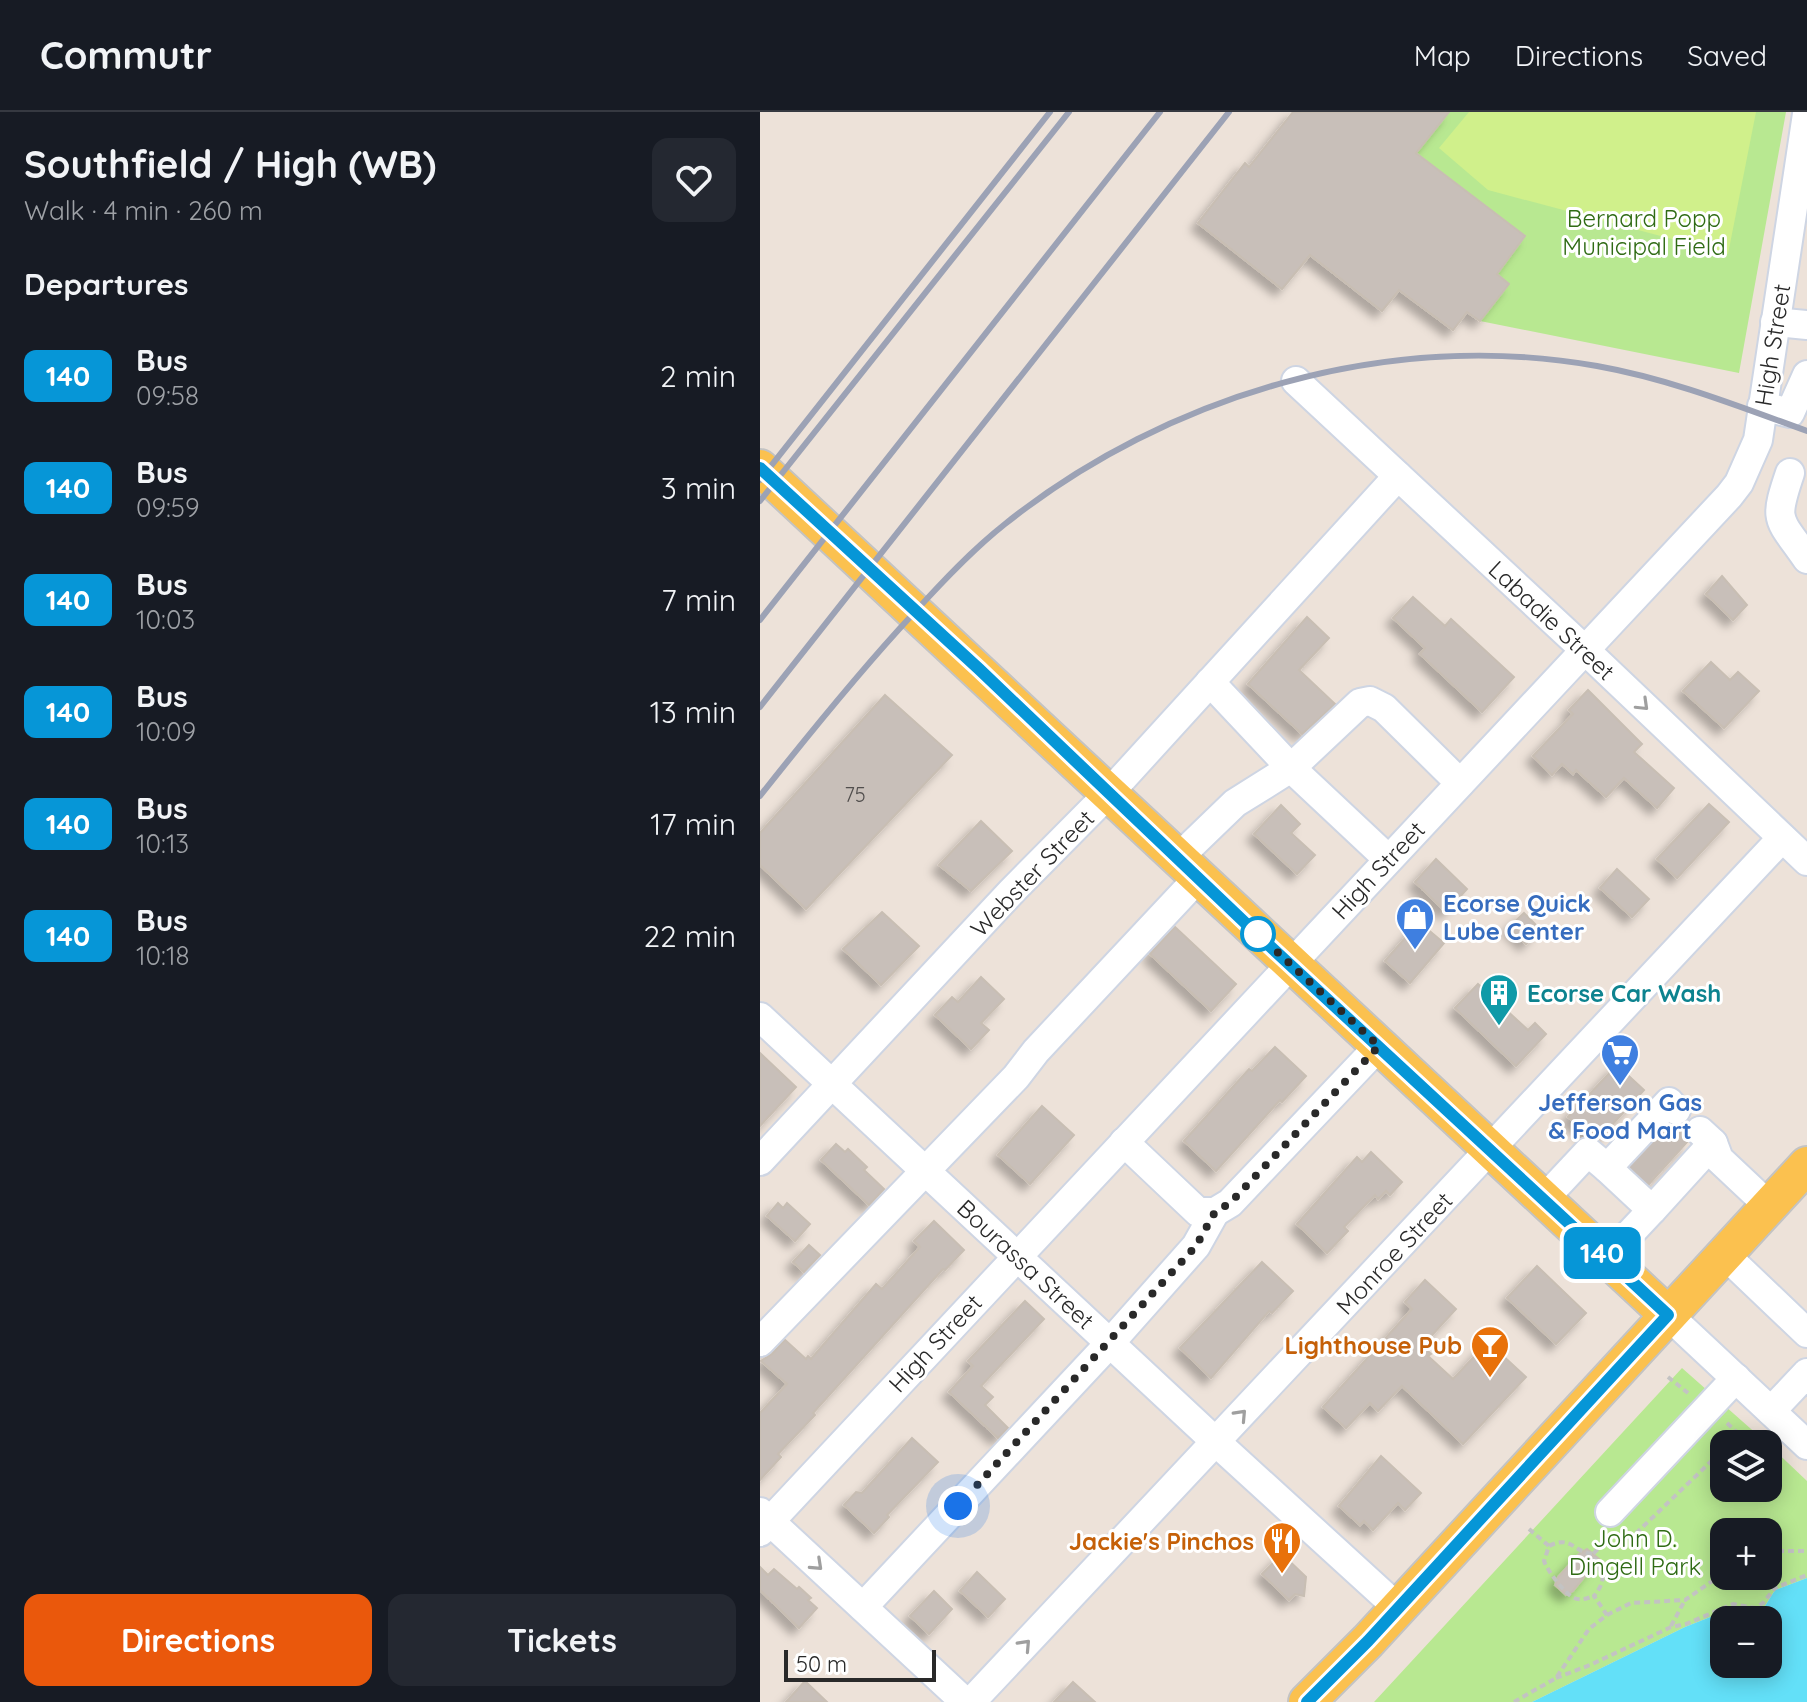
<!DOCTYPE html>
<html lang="en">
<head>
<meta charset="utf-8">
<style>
	:root { --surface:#171b24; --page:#242831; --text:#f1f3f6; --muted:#9ea1a6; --line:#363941; --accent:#ea580c }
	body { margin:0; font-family:Quicksand,sans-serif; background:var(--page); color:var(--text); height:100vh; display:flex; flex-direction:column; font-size:30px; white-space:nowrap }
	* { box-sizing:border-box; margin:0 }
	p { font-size:26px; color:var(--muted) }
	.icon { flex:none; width:44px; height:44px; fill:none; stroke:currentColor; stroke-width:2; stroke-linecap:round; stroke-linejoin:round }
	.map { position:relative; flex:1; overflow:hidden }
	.side { display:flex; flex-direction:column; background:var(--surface); width:760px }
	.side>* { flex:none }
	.badge { padding:0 16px; border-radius:12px; font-size:28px; line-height:52px }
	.controls { position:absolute; left:950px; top:1318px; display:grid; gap:16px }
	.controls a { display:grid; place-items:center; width:72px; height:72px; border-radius:16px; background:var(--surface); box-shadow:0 4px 20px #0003; font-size:40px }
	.scale { position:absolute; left:24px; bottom:20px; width:152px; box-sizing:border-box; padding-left:8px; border:4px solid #292929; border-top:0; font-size:22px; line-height:28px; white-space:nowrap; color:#292929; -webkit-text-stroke:6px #fff; paint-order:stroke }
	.you { position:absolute; width:40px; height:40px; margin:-20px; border:6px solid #fff; border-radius:50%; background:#1a73e8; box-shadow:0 0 0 12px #1a73e833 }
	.map>.badge { position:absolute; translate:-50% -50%; box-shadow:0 0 0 4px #fff }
	h2 { padding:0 24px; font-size:30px; line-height:72px }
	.round { display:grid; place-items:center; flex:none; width:84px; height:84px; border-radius:16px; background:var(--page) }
	.overview { display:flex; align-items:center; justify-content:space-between; height:136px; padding:0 24px }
	h1 { font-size:38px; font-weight:700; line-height:60px }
	.button { display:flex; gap:16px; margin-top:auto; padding:16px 24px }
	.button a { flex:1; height:92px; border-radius:16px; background:var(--accent); color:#fff; font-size:32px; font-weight:700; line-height:92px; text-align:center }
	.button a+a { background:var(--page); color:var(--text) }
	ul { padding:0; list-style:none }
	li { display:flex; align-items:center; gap:24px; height:112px; padding:0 24px }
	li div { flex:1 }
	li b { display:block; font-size:30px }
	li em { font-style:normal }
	li .badge { min-width:88px; font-weight:700; text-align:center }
	header { display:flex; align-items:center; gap:48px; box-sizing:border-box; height:112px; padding:0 40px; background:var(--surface); border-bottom:2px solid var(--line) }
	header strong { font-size:38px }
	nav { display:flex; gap:44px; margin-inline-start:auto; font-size:28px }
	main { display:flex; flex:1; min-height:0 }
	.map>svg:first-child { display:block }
</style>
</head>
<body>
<header>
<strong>Commutr</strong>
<nav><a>Map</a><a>Directions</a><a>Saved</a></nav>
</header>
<main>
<section class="side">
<div class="overview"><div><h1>Southfield / High (WB)</h1><p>Walk · 4 min · 260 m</p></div><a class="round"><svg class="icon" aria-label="heart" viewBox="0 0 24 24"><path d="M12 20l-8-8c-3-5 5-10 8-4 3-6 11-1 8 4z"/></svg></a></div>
<h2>Departures</h2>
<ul>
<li><span class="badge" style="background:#0696d7;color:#fff">140</span><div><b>Bus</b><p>09:58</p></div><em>2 min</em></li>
<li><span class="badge" style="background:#0696d7;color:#fff">140</span><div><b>Bus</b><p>09:59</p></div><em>3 min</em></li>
<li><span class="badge" style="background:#0696d7;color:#fff">140</span><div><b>Bus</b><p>10:03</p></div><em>7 min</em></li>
<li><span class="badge" style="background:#0696d7;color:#fff">140</span><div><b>Bus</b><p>10:09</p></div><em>13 min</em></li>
<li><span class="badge" style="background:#0696d7;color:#fff">140</span><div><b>Bus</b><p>10:13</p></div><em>17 min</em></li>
<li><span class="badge" style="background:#0696d7;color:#fff">140</span><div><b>Bus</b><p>10:18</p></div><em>22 min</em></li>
</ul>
<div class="button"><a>Directions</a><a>Tickets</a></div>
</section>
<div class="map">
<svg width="1047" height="1590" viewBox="0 0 1047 1590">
	<defs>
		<filter id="shadow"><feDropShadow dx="-7" dy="7" stdDeviation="4" flood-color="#0004"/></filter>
	</defs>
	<rect width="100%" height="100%" fill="#ede2d9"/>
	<!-- green -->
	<g fill="#b8e891" fill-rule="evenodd">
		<path d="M689,0h337l-47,261 -259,-52 28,-37 -11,-10 28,-38 -109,-83z"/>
		<path d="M922,1256l86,76h-44v44h44v-44l39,37v97l-32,12 -10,16 -10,5 -22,-3 -48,19 -153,75h-158zM964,1420h44v44h-44z"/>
	</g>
	<!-- pitch -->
	<path fill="#d0f08b" d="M709,0h287l-28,142 -240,-64 -49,-42z"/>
	<!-- water -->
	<path fill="#63e0f8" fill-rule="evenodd" d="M1047,1466v124h-275l153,-75 48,-19 22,3 10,-5 10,-16zM964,1508h44v44h-44z"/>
	<!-- building -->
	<g fill="#c8bfb9" stroke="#c8beb3" stroke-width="2" filter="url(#shadow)">
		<path d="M533,0h156l-33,41 109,83 -28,38 12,10 -29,37 -13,-9 -14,18 -54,-40 -17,21 -72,-56 -28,34 -84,-66 47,-60 4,4z"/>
		<path d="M962,464l25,29 -14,15 -27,-26z"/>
		<path d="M653,485l32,29 6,-7 63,58 -32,35 -62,-58 5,-6 -32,-30z"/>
		<path d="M547,505l22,21 -30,32 36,34 -33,30 -54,-50z"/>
		<path d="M951,550l19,18 8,-8 21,19 -35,37 -41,-37z"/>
		<path d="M828,578l54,54 -8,8 40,36 -17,20 -33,-30 -18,19 -30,-27 -3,4 -11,-10 -10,11 -19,-19 40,-42 -4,-4z"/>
		<path d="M125,583l67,60 -146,154 -46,-44v-32z"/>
		<path d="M949,692l20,18 -52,56 -20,-19z"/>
		<path d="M521,693l19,19 -9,9 24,22 -18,19 -43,-40z"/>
		<path d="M221,709l31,30 -41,40 -32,-26z"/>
		<path d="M676,747l31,30 -21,23 -31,-30z"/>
		<path d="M857,757l32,30 -17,18 -32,-29z"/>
		<path d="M122,800l37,34 -38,39 -38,-36z"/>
		<path d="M764,801l16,16 -14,15 -17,-17z"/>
		<path d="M659,810l25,21 -34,40 -25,-22z"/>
		<path d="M415,815l61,57 -25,27 -61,-57z"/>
		<path d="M221,865l23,22 -23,24 8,7 -18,19 -36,-34 17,-18 6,5z"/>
		<path d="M718,872l50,46 7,-7 11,11 -30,32 -61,-58z"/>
		<path d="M515,935l31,29 -24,26 -2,-2 -64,71 -32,-30 65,-72 3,2z"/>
		<path d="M0,941l36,34 -36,39z"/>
		<path d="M857,953l27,25 -45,49 -11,-4 -20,-18z"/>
		<path d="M282,994l32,29 -44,49 -32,-29z"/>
		<path d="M925,1012l-1,11 3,7 -38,42 -18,-17 39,-41z"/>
		<path d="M76,1032l9,8 3,-3 19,18 -3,3 20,19 -15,16 -48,-45z"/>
		<path d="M611,1040l31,30 -12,13 -4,-4 -8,8 -3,-4 -31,32 4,4 -21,22 -30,-29 60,-67 5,5z"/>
		<path d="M18,1091l5,5 4,-5 23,21 -15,17 -28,-25z"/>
		<path d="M174,1109l30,29 -19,20 -2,-1 -130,144 2,2 -37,39 3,3 -21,23v-67l27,-29 -26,-23 11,-7 13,-14 21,19 2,-3 3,3 65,-75 6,5 38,-42 -6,-6z"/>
		<path d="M49,1133l11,10 -16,17 -11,-10z"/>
		<path d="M502,1150l31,29 -21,22 -3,-2 -58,67 -31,-30z"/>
		<path d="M777,1154l49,47 -30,31 -49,-46z"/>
		<path d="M665,1168l31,29 -34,37 9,8 -3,2 25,23 35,-37 38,35 -63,67 -61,-58 -24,25 -8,-8 -24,25 -23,-21 89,-98 -7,-7z"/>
		<path d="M265,1189l19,18 -63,67 12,11 -8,8 23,23 -10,10 -49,-46 24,-26 -5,-5z"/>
		<path d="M152,1326l26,24 -51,53 2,2 -15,16 -30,-28 12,-13 6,1z"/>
		<path d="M621,1344l40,37 -16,17 -7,-7 -25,27 -9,-9 -4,4 -21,-19z"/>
		<path d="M827,1437l12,10 -26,32 -7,4 -11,-10 3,-8 21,-23z"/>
		<path d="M522,1442l24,23 -2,19 -9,-2 -6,6 -27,-26z"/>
		<path d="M0,1455l8,8 6,-6 23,20 2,-2 12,11 -3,2 9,8 -18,20 -39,-38z"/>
		<path d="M217,1460l28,27 -17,18 -28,-26z"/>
		<path d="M174,1479l18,18 -23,25 -19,-18z"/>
		<path d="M45,1569l22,21h-41z"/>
		<path d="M313,1570l22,20h-41z"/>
	</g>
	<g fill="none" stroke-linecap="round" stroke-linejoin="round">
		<!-- minor-tunnel -->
		<g stroke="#c6bdb6" stroke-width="28" stroke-dasharray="28 14" stroke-linecap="butt">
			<path d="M904,1012l22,20"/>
			<path d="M889,1028l22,20"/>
			<path d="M874,1044l23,20"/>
		</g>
		<!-- minor casing -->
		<g stroke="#ced5e3" stroke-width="32">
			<g id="minor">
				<path d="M1015,210l32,3"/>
				<path d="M536,269l290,270 221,210"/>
				<path d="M1002,294l28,7 17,-38"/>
				<path d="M1030,361c-17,50 -12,44 17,86"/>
				<path d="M418,746l57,-55 56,-35 -81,-86"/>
				<path d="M628,747l-97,-91 69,-65 10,-2 14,7 76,75"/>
				<path d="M0,905l456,425 182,166"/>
				<path d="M940,1019l13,12 6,16 50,47"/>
				<path d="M364,1030l74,70h17l15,-9 149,-157"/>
				<path d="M0,1049l252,-270 97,-98 289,-317"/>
				<path d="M847,1056l45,42 61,-67"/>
				<path d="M784,1087l44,-47 19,16 62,-66 7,8"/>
				<path d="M964,1142l83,79"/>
				<path d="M847,1146l45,-48"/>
				<path d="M908,1203l139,130"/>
				<path d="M0,1230l256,-265 20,-26 162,-173"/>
				<path d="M1011,1299l36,-38"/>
				<path d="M0,1400l205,190"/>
				<path d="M850,1400l126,-134"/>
				<path d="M0,1420l969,-1036 10,-13 19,-43 49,-326"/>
				<path d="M103,1495l247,-264 86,-97 19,-34"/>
				<path d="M211,1590l811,-864"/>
			</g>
		</g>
		<!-- major casing -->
		<g stroke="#c3c3c3" stroke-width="40">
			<g id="major">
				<path d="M0,356l908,847"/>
				<path d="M547,1590l61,-61 439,-476"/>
			</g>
		</g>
		<!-- path -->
		<g stroke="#c3c3c3" stroke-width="4" stroke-dasharray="6 4" stroke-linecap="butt">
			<path d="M908,1265l20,16"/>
			<path d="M967,1311l16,15 -6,6"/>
			<path d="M769,1417l20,17"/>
			<path d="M1008,1439h39"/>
			<path d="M832,1442c-20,-3 -21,-19 -43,-8l-5,15c3,9 21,33 30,37 7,3 14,0 20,-2"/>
			<path d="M847,1503l24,-12 54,-3 39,-27"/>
			<path d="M911,1514l14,-26"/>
			<path d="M796,1566l34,-13 81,-38 15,-3 47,-20 22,4 8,-5 12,-15 32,-13"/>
			<path d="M754,1590l42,-24 33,-49 18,-14 -13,-19c16,-21 6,-22 -1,-42l9,-9 11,1 15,-5 96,-92"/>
		</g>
		<!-- minor -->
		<use href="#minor" stroke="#fff" stroke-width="28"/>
		<!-- major -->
		<use href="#major" stroke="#fbc14f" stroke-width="36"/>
		<!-- rail -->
		<g stroke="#9ca2b5" stroke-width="6">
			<path d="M0,368l290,-368"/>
			<path d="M0,389l309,-389"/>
			<path d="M0,508l400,-508"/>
			<path d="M0,595l469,-595"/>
			<path d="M0,684c49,-62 99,-124 153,-182 29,-32 59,-64 92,-90 163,-130 385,-195 592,-158 73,13 141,40 210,65"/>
		</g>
	</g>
	<!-- one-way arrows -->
	<defs><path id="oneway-chevron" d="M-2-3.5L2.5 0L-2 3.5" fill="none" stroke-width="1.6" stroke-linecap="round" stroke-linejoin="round" transform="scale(2)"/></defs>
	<g stroke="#9f9f9f">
		<use href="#oneway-chevron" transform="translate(883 593) rotate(44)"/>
		<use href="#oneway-chevron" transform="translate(481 1303) rotate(-47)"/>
		<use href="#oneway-chevron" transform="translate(57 1453) rotate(43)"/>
		<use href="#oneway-chevron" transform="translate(265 1533) rotate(-47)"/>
	</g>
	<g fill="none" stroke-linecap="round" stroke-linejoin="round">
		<!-- line casing -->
		<g stroke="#fff" stroke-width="18">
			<path id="line" d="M0,356l219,201 281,268 408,378 -300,326 -61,61"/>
		</g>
		<!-- line -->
		<use href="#line" stroke="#0696d7" stroke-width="12"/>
		<!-- walk -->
		<path stroke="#292929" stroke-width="8" stroke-dasharray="0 14.4" d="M198,1394l238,-260 19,-34 15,-9 149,-157 -121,-112"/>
	</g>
	<!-- icons -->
	<defs>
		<g id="shop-pin" transform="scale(2)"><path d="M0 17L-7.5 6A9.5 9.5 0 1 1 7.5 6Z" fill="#3f7fe0" stroke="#fff"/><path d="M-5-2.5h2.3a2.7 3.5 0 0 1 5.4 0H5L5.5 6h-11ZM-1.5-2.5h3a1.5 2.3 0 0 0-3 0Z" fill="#fff"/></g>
		<g id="building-pin" transform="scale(2)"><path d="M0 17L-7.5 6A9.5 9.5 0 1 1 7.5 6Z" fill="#0f9aa8" stroke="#fff"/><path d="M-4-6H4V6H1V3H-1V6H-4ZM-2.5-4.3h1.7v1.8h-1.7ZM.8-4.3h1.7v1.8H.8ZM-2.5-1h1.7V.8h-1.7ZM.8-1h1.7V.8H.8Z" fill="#fff"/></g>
		<g id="supermarket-pin" transform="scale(2)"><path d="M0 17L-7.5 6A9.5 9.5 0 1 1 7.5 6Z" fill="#3f7fe0" stroke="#fff"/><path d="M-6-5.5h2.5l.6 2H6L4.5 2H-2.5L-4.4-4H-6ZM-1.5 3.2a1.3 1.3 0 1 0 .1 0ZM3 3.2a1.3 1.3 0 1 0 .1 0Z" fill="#fff"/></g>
		<g id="bar-pin" transform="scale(2)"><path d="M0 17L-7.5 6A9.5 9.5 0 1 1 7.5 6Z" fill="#e8710a" stroke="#fff"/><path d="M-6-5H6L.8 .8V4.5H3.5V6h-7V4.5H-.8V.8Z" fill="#fff"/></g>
		<g id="restaurant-pin" transform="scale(2)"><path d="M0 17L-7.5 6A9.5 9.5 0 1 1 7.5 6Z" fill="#e8710a" stroke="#fff"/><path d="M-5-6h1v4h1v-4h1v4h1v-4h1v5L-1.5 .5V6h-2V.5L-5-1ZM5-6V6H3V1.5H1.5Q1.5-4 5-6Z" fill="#fff"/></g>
	</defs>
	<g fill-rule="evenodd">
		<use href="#shop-pin" x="655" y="805"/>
		<use href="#building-pin" x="739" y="881"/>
		<use href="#supermarket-pin" x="860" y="941"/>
		<use href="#bar-pin" x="730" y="1233"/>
		<use href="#restaurant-pin" x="522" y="1429"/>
	</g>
	<!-- markers -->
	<circle fill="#fff" stroke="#0696d7" stroke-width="4" cx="498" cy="822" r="16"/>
	<g text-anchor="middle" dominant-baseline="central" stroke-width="6" stroke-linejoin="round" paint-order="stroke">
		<!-- number labels -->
		<g font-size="20" fill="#514e4d">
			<text x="95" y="682">75</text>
		</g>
		<!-- park labels -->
		<g font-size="24" fill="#2f6b14" stroke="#fff">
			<text x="884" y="106">Bernard Popp<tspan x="884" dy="28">Municipal Field</tspan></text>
			<text x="875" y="1426">John D.<tspan x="875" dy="28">Dingell Park</tspan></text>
		</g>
		<!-- street labels -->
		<g font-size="24" fill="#292929" stroke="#fff">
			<text transform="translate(1012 233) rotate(-81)">High Street</text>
			<text transform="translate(792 508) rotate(43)">Labadie Street</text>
			<text transform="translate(618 758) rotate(-47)">High Street</text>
			<text transform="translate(272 761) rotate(-46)">Webster Street</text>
			<text transform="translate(634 1141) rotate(-47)">Monroe Street</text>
			<text transform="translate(266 1152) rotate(43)">Bourassa Street</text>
			<text transform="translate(175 1231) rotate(-47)">High Street</text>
		</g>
		<!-- shop labels -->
		<g font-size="24" font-weight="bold" fill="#366cbe" stroke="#fff" text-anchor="start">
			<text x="683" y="791">Ecorse Quick<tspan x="683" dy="28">Lube Center</tspan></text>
			<text x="860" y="990" text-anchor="middle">Jefferson Gas<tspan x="860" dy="28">&amp; Food Mart</tspan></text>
		</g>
		<!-- culture labels -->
		<g font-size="24" font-weight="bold" fill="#0d838f" stroke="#fff" text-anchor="start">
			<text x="767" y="881">Ecorse Car Wash</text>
		</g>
		<!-- food labels -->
		<g font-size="24" font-weight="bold" fill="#c56008" stroke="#fff" text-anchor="end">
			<text x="702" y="1233">Lighthouse Pub</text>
			<text x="494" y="1429">Jackie's Pinchos</text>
		</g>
	</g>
</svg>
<div class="controls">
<a><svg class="icon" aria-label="layers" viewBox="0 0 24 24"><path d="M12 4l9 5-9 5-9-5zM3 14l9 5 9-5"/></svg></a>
<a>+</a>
<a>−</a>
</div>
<div class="scale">50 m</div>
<div class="you" style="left:198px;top:1394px"></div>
<b class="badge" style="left:842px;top:1141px;background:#0696d7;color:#fff">140</b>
</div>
</main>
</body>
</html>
